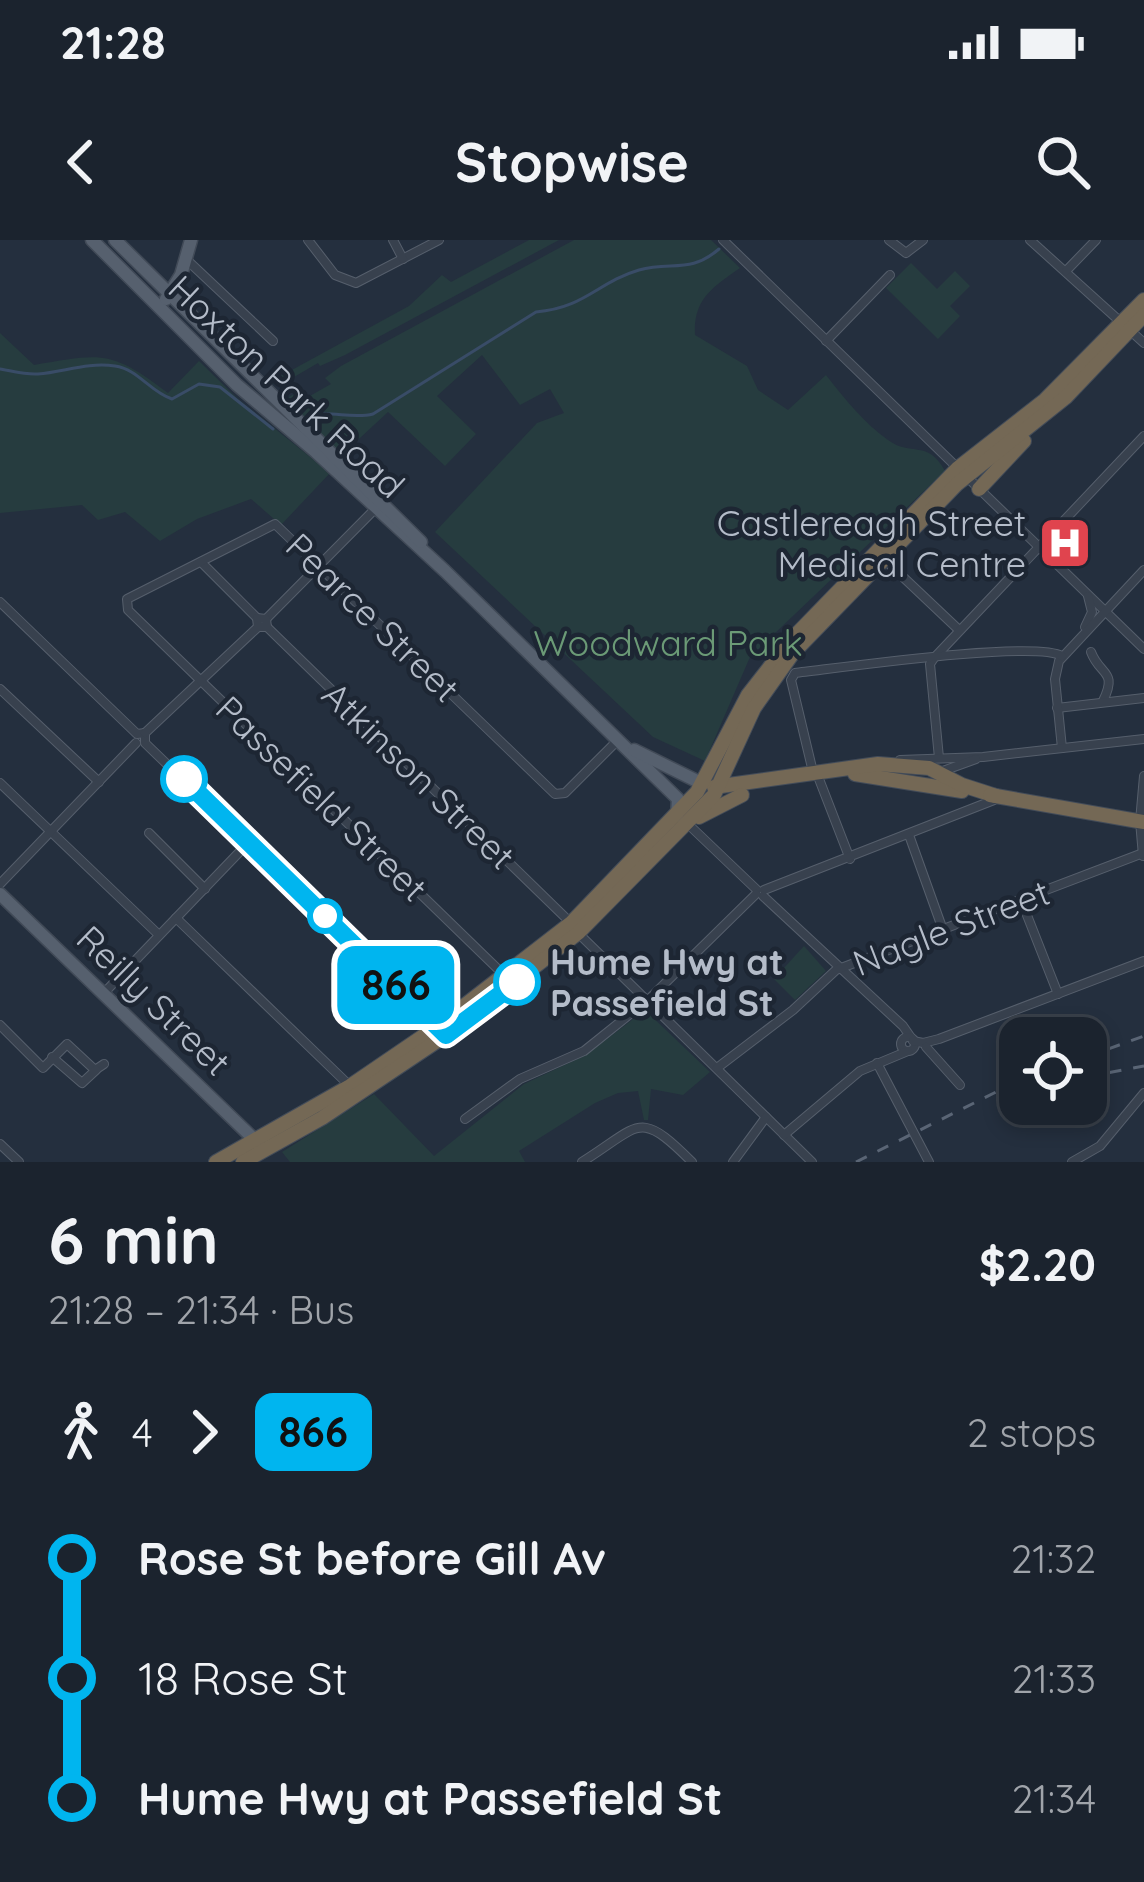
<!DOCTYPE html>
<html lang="en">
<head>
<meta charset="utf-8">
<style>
	:root { --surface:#1b232e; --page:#282f3a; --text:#f1f3f6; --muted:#a0a4aa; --line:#39404a }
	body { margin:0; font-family:Quicksand,sans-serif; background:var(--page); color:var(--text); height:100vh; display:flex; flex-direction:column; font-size:45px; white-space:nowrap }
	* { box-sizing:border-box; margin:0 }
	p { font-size:39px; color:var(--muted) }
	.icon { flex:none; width:66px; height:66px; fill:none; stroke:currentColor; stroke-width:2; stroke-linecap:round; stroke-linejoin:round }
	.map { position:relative; height:922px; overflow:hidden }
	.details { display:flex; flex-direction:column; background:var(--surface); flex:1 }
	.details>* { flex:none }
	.badge { padding:0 24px; border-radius:18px; font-size:42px; line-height:78px }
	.tools { position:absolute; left:999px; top:777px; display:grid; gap:24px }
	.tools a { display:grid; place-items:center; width:108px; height:108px; border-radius:24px; background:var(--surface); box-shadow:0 6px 18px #0003,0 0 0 3px var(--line); font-size:60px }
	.map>.badge { position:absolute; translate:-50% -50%; box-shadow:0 0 0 6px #fff }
	.legs { display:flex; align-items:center; gap:18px; height:132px; padding:0 48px; font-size:39px }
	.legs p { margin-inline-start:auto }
	.overview { display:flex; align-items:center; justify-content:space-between; height:204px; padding:0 48px }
	h1 { font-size:66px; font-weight:700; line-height:90px }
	ul { padding:0 48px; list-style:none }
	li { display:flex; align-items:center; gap:42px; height:120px; font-size:45px }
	li i { display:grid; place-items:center; width:18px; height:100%; margin:0 15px; background:currentColor }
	li i::after { content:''; width:30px; height:30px; margin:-15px; border:9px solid; border-radius:50%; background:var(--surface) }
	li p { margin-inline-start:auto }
	li:first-child i { background:linear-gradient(#0000 50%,currentColor 0) }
	li:last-child i { background:linear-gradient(currentColor 50%,#0000 0) }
	.status { display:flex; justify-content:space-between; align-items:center; height:84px; padding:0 60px; background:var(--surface); direction:ltr }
	.status svg { height:33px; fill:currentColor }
	header { display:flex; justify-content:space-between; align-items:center; height:156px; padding:0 48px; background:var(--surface); font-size:54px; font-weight:700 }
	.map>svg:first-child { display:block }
</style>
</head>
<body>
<div class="status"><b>21:28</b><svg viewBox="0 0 49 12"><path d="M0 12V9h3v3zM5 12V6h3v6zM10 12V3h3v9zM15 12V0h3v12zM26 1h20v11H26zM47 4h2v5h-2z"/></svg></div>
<header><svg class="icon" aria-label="back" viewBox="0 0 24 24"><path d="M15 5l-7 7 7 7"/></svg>Stopwise<svg class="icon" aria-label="search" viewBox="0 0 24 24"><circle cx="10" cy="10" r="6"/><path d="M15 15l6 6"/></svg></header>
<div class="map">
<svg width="1144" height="922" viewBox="0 0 1144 922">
	<rect width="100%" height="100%" fill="#242f3e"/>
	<!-- green -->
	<g fill="#263c3f">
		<path d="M529,0h30l-214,115 -25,11 -2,-3 -36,21 -14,-1 141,-77 33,-31 9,7z"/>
		<path d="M574,0h137l29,28c-27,19 -47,31 -45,67l52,31 11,24 30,20 38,-35c18,23 38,48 62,65 23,17 40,-1 57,31l-195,186 -45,104 -52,-24 -218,-205 102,-109 27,-10 -14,-24 -30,16 -38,-50 -45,41 39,38 -31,32 -57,-54 -41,38 -9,1 -53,-52 15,-8 1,10 30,-17 -6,-6 16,-12z"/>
		<path d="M911,23l26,26 18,-18 15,15 -20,20 10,10 -22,23 -52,-51z"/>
		<path d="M0,93l34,32c69,-12 77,-15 134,28l31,-32 39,38 92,74 -49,52 -30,-26 -54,20 -37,22 -35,-29 -27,8 -16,-15 -82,8z"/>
		<path d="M804,706l22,25 -31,29 -21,-21z"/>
		<path d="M645,770l65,62 -27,23 -32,-6 -3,31h-4l-6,-29 -20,2 -23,10 -76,48 6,11h-235l-8,-10 92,-58 60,62 90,-72 62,-29z"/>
	</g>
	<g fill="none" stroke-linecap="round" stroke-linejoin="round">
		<!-- stream -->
		<g stroke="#394c67" stroke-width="3">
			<path d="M0,129c12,2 26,6 38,5 26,-2 49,-12 77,-8 23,3 35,26 57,33l27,-15 21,3 53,42"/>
			<path d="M304,178c20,-10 47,2 69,-4l163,-102c49,-4 62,-30 103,-42 33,-9 51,4 80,-21"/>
		</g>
		<!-- minor casing -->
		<g stroke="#565f6c" stroke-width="10">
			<g id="minor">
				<path d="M308,0l27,35 21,8 83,-43"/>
				<path d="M393,0l10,19"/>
				<path d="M723,0l421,409"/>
				<path d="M889,0l17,13 17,-13"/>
				<path d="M1030,0l114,103"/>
				<path d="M187,20l86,81"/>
				<path d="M1066,31l30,-31"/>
				<path d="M826,101l64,-66"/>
				<path d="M885,320l74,70"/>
				<path d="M201,322l56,56"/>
				<path d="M0,362l137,132 8,-1"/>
				<path d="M266,379l110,-111"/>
				<path d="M267,387l304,296"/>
				<path d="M1085,387l7,-15 -4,-16"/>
				<path d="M1091,412c9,24 27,18 12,49"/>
				<path d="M0,449l99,93"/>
				<path d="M1057,468l87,-10"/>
				<path d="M145,493v10l294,284"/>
				<path d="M145,493l113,-106h9l-1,-8 -9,-1 1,9"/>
				<path d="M1062,508l-7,-69 4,-18 85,-91"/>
				<path d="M939,518l-9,-94 4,-6 210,-222"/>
				<path d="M900,520l83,-3 161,-18"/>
				<path d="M813,532l-22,-92 4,-7c44,-5 239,-33 267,-17"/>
				<path d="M940,532l36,-13"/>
				<path d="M819,539l31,80"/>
				<path d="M0,543l159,152"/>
				<path d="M689,585l68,65"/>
				<path d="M149,593l56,56"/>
				<path d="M909,595l34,95"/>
				<path d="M1143,616l-3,-35 4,-45"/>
				<path d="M0,644l136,-141"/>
				<path d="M764,650l230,-90"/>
				<path d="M763,656l140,130 9,13"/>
				<path d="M1021,660l37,94"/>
				<path d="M176,678l174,168"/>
				<path d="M579,694l233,228"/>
				<path d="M504,735l-376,-365 -1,-11 148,-75 280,270 10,-1 54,-54"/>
				<path d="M104,753l145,-151"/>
				<path d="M0,785l43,43 24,-24 28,26 9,-6"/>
				<circle cx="908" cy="804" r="7"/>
				<path d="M913,801l10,2 16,-4 205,-78"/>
				<path d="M926,807l34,38"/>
				<path d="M52,817l30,26 14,-13"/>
				<path d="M877,823l52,99"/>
				<path d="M717,828l76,-58 43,-40 307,-117"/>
				<path d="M465,879l55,-40 64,-28 66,-53 106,-104"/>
				<path d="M784,895l76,-64 48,-20"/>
				<path d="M0,904l19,18"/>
				<path d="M582,922c59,-37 56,-54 110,0"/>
				<path d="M733,922l33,-45"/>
				<path d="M1072,922l28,-16 44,-53"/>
			</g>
		</g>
		<!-- major casing -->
		<g stroke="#414a57" stroke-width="15">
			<g id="major">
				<path d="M92,0l145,145 79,67 129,119 233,228 -1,17"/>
				<path d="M115,0l306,302"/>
				<path d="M166,59l15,-24 10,-35"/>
				<path d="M634,510l69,34"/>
				<path d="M0,654l258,249"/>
			</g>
		</g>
		<!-- highway casing -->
		<g stroke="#434c59" stroke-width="16">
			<g id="highway">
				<path d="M979,249l45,-48"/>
				<path d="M855,534l107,17"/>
				<path d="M714,547l164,-23 51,4 33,17 34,11"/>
				<path d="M990,555l154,27"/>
				<path d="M699,577l43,-22"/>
				<path d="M216,922l134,-76 88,-60 133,-103 126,-131 51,-97 43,-55 167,-172 87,-68 99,-100"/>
				<path d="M243,922l79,-44 130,-87 126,-98 136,-138 40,-87 39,-55 164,-169 109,-87 78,-82"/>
			</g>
		</g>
		<!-- minor -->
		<use href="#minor" stroke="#38414e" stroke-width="8"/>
		<!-- major -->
		<use href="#major" stroke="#56606e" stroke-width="12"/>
		<!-- highway -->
		<use href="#highway" stroke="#746855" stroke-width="14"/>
		<!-- rail -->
		<g stroke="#5a6575" stroke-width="3" stroke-dasharray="12 12" stroke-linecap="butt">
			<path d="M1086,817l58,-21"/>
			<path d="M1086,837l58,-11"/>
			<path d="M856,922l164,-82"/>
		</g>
	</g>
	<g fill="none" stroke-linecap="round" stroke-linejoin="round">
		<!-- line-1 casing -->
		<g stroke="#fff" stroke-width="27">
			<path id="line-1" d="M184,539l262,256 71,-53"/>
		</g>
		<!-- line-1 -->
		<use href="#line-1" stroke="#00b5ef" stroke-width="18"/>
	</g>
	<!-- icons -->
	<defs>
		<g id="hospital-square" transform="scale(2.7)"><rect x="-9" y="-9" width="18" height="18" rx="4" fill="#e0444e" stroke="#1d2633"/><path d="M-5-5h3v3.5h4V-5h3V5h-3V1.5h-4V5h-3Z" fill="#fff"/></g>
	</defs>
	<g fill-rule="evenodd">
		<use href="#hospital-square" x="1065" y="303"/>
	</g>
	<!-- markers -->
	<g fill="#fff" stroke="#00b5ef" stroke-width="6">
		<circle cx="184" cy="539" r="21"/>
		<circle cx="325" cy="676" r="15"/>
		<circle cx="517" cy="742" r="21"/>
	</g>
	<g text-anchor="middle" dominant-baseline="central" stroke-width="9" stroke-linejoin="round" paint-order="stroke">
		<!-- street labels -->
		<g font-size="36" fill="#b4bcc9" stroke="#1d2633">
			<text transform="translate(287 146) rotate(43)">Hoxton Park Road</text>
			<text transform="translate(373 377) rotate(44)">Pearce Street</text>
			<text transform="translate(419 535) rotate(44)">Atkinson Street</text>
			<text transform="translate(322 558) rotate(44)">Passefield Street</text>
			<text transform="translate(951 687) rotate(-21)">Nagle Street</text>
			<text transform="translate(154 760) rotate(44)">Reilly Street</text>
		</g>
		<!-- poi labels -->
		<g font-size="36" fill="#b4bcc9" stroke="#1d2633" text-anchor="end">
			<text x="1026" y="282">Castlereagh Street<tspan x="1026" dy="41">Medical Centre</tspan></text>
		</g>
		<!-- park labels -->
		<g font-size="36" fill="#6b9a76" stroke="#1d2633">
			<text x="668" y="402">Woodward Park</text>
		</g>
		<!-- stop labels -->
		<g font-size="36" font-weight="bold" fill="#b4bcc9" stroke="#1d2633" text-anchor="start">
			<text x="550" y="721">Hume Hwy at<tspan x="550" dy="41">Passefield St</tspan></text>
		</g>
	</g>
</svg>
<div class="tools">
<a><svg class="icon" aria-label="locate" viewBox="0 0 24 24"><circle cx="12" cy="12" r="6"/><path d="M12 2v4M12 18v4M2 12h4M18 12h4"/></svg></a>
</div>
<b class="badge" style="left:396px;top:745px;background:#00b5ef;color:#111">866</b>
</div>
<section class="details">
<div class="overview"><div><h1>6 min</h1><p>21:28 – 21:34 · Bus</p></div><b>$2.20</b></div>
<div class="legs"><svg class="icon" aria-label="walk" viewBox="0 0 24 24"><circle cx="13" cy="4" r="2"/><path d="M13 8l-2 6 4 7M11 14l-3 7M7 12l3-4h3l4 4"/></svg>4<svg class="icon" aria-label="forward" viewBox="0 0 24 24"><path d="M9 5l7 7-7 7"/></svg><b class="badge" style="background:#00b5ef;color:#111">866</b><p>2 stops</p></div>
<ul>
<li><i style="color:#00b5ef"></i><b>Rose St before Gill Av</b><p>21:32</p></li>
<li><i style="color:#00b5ef"></i><span>18 Rose St</span><p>21:33</p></li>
<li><i style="color:#00b5ef"></i><b>Hume Hwy at Passefield St</b><p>21:34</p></li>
</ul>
</section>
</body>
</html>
